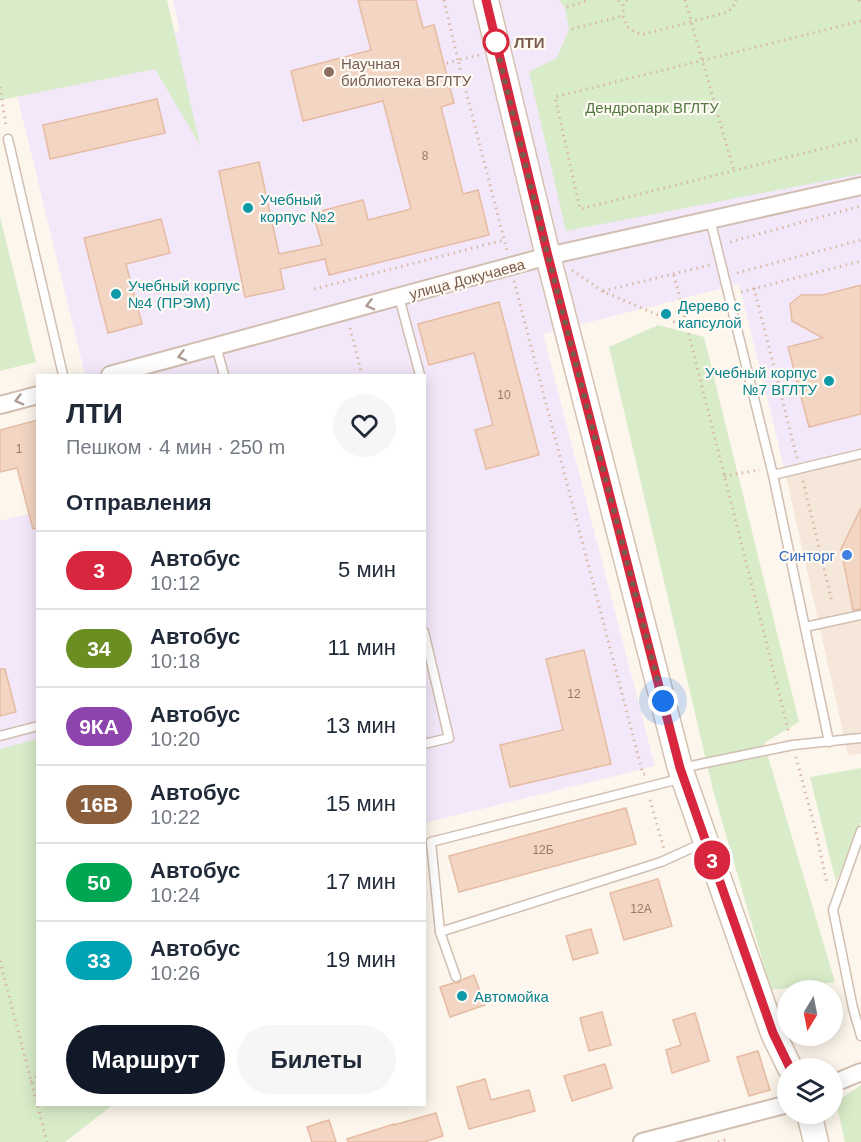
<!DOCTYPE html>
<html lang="ru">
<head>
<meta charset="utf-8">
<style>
	:root { --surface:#fff; --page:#f6f6f7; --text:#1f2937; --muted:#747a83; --line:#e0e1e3; --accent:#111827 }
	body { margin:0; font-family:Arial,sans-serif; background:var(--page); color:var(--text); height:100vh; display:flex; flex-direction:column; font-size:22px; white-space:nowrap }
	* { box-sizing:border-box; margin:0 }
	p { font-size:20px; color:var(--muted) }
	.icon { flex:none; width:33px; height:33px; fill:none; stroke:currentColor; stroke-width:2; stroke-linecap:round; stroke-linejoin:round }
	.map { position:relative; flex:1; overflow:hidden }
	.panel { position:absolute; left:36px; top:374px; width:390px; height:732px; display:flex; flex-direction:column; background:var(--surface); border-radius:0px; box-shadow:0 3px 15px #0003 }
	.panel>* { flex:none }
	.badge { padding:0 12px; border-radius:20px; font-size:21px; line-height:39px }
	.needle { width:39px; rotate:190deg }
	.tools { position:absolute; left:777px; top:980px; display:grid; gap:12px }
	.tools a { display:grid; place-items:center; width:66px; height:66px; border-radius:50%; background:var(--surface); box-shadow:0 3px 15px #0003; font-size:30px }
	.you { position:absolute; width:30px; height:30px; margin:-15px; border:4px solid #fff; border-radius:50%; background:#1a73e8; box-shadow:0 0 0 9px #1a73e833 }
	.map>.badge { position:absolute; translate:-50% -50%; box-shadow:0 0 0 3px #fff }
	h2 { padding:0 30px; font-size:22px; line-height:54px }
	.round { display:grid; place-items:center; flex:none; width:63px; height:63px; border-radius:32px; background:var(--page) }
	.headline { display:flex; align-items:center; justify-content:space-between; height:102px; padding:0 30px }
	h1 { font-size:28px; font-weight:800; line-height:45px }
	.primary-button { display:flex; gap:12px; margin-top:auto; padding:12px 30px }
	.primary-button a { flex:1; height:69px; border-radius:36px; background:var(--accent); color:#fff; font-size:24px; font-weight:800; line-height:69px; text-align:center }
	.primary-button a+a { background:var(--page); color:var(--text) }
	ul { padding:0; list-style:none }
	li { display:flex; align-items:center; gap:18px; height:78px; padding:0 30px; border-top:2px solid var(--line) }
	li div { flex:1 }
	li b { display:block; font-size:22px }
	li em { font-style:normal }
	li .badge { min-width:66px; font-weight:700; text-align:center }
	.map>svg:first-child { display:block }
</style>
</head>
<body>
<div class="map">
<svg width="861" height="1142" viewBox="0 0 861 1142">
	<rect width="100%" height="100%" fill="#fdf6ec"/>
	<!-- residential -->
	<path fill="#f5e8da" d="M861,448v306l-13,1 -64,-288z"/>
	<!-- education -->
	<g fill="#f3e8fa">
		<path d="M173,0h688v448l-77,19 -45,-183 -196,50 112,432 -230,57 -1,-448h-339l-73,-301 168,-43z"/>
		<path d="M37,512v233l-37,9v-233z"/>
	</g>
	<!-- green -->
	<g fill="#d8ecc9">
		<path d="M0,0h167l33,145 -45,-76 -155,31z"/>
		<path d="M559,0h302v174l-295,57 -37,-159 28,-14 12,-29 -4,-21z"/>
		<path d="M0,217l36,145 -36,9z"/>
		<path d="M658,325l46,12 95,385 -35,21 71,239 -64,8 -58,-200 -104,-443z"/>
		<path d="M37,739l1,365h76l-49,38h-65v-393z"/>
		<path d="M861,768v54l-25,60 -26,-105z"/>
		<path d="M861,1085v57h-16l-9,-40z"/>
	</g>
	<!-- building -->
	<g fill="#f3d5c3" stroke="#e6bba3" stroke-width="1.5">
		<path d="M358,0h58l7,28 11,-3 20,78 -13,4 22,87 15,-4 11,45 -160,40 -4,-16 -45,10 4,20 -39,8 -26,-126 40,-9 20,92 43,-9 -9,-32 50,-13 5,20 43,-11 -28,-108 -80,20 -12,-50 80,-21z"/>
		<path d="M157,99l8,34 -115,26 -7,-34z"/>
		<path d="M161,219l9,34 -44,11 16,60 -34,9 -24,-95z"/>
		<path d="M861,285v129l-52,13 -21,-80 35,-9 -31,-17 -2,-17 11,-9h22z"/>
		<path d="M499,302l40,153 -53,14 -11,-39 18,-5 -19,-72 -45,12 -11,-41z"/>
		<path d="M38,420v108l-5,1 -16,-61 -17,4v-42z"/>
		<path d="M861,508v101l-8,1 -12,-61z"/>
		<path d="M584,650l27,114 -101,23 -10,-42 63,-15 -17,-71z"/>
		<path d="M0,669h5l11,43 -16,4z"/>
		<path d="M626,808l10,36 -177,48 -10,-36z"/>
		<path d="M658,879l14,47 -48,14 -14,-47z"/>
		<path d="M591,929l7,24 -25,7 -7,-24z"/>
		<path d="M474,975l11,30 -35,12 -10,-30 13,-4h5l4,-3z"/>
		<path d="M602,1012l9,33 -22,6 -9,-33z"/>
		<path d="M695,1013l14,48 -37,12 -6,-23 15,-5 -8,-25z"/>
		<path d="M758,1051l12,39 -21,6 -12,-39z"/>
		<path d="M605,1064l7,24 -40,13 -8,-25z"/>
		<path d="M485,1079l6,21 38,-10 6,21 -66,18 -12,-42z"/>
		<path d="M436,1113l7,23 -19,6h-76l-1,-3 47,-15v1z"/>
		<path d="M329,1120l7,22h-24l-5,-15z"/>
	</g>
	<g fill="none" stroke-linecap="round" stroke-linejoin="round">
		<!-- lane casing -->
		<g stroke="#d1beb0" stroke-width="11">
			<g id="lane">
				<path d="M8,139l55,236"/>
				<path d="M710,219l63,256 56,267"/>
				<path d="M399,297l21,78"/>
				<path d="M216,346l8,29"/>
				<path d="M773,475l88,-21"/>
				<path d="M805,627l56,-12"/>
				<path d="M424,632l25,106 -25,6"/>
				<path d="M0,736l38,-10"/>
				<path d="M681,768l112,-23 68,-7"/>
				<path d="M861,831l-28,79 20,98 8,28"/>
				<path d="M440,932l-9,-90 252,-64"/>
				<path d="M456,977l-16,-45 221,-70 44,-20"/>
			</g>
		</g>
		<!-- street casing -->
		<g stroke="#d1beb0" stroke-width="20">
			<g id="street">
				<path d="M110,375l438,-119 313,-70"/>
				<path d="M0,405l38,-10"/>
				<path d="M832,1084l29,-12"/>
				<path d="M642,1142l146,-38"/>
			</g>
		</g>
		<!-- secondary casing -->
		<g stroke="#d6c0b0" stroke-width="27">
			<g id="secondary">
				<path d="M486,0l62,256 132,512 93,265 17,35"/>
				<path d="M809,1113l7,29"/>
			</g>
		</g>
		<!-- path -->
		<g stroke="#d9b8a5" stroke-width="3" stroke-dasharray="1.5 4.5" stroke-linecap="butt">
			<path d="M444,0l14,60 -13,4"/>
			<path d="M618,0l5,3"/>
			<path d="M627,0l-4,3v13l4,11 14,8 87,-23 8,-9v-3"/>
			<path d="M685,0l49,171"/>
			<path d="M859,0l2,6"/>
			<path d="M567,7l23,-7"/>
			<path d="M861,21l-306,76 25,112 281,-70"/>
			<path d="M572,29l50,-13"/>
			<path d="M479,55l-21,5 49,191"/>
			<path d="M0,87l6,39"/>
			<path d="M730,242l131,-36"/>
			<path d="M572,270l30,21 84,36"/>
			<path d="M737,273l124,-33"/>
			<path d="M674,275l115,458"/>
			<path d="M514,281l129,493h2"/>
			<path d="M754,288l43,170"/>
			<path d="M314,289l190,-49"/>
			<path d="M603,291l107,-26"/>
			<path d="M741,292l120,-31"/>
			<path d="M350,328l12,47"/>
			<path d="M724,476l36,-6"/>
			<path d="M803,481l29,121"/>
			<path d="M796,757l20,75 11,52"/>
			<path d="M650,800l14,49"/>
			<path d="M0,961l47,181"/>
			<path d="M31,1082l7,-7"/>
			<path d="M718,1142l10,-3"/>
		</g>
		<!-- lane -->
		<use href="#lane" stroke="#fff" stroke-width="8"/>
		<!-- street -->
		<use href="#street" stroke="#fff" stroke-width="16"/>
		<!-- secondary -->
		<use href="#secondary" stroke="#fff" stroke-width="24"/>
	</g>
	<!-- one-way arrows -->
	<defs><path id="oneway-chevron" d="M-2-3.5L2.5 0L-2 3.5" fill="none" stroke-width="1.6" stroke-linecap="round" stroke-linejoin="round" transform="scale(1.5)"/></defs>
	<g stroke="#af9d94">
		<use href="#oneway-chevron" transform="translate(370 305) rotate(165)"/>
		<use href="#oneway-chevron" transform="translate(182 356) rotate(165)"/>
		<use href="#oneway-chevron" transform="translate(19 400) rotate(165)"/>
	</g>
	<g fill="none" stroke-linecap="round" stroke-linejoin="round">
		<!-- line casing -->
		<g stroke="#fff" stroke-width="14">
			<path id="line" d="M486,0l62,256 132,512 93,265 17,35"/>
		</g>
		<!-- line -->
		<use href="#line" stroke="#d7263d" stroke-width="9"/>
		<!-- walk -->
		<path stroke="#7a5c4d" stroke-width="6" stroke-dasharray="0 10.8" d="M496,42l-1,-1 53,215 115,445"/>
	</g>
	<!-- markers -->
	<circle fill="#fff" stroke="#d7263d" stroke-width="3" cx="496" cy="42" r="12"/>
	<circle fill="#8d6e63" stroke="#fffaf3" stroke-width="2" cx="329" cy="72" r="6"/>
	<g fill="#0f9aa8" stroke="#fffaf3" stroke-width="2">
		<circle cx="248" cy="208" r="6"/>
		<circle cx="116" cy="294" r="6"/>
		<circle cx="666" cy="314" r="6"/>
		<circle cx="829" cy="381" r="6"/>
		<circle cx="462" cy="996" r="6"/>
	</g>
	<circle fill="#3f7fe0" stroke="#fffaf3" stroke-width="2" cx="847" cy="555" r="6"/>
	<g text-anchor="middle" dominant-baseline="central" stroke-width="4.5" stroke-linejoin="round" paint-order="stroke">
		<!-- number labels -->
		<g font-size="12" fill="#987a6a">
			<text x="425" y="156">8</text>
			<text x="504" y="395">10</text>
			<text x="19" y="449">1</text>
			<text x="574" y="694">12</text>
			<text x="543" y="850">12Б</text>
			<text x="641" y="909">12А</text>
		</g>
		<!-- stop labels -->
		<g font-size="15" font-weight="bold" fill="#7a5c4d" stroke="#fffaf3" text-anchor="start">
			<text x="514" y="42">ЛТИ</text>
		</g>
		<!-- education labels -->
		<g font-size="15" fill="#785e54" stroke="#fffaf3" text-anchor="start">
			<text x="341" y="63">Научная<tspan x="341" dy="17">библиотека ВГЛТУ</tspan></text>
		</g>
		<!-- park labels -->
		<g font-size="15" fill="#537a41" stroke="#fffaf3">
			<text x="652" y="107">Дендропарк ВГЛТУ</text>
		</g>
		<!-- culture labels -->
		<g font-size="15" fill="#0d838f" stroke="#fffaf3" text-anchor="start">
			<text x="260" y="199">Учебный<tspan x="260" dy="17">корпус №2</tspan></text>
			<text x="128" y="285">Учебный корпус<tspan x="128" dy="17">№4 (ПРЭМ)</tspan></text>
			<text x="678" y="305">Дерево с<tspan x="678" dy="17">капсулой</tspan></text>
			<text x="817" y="372" text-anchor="end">Учебный корпус<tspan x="817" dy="17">№7 ВГЛТУ</tspan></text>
			<text x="474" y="996">Автомойка</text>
		</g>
		<!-- street labels -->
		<g font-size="15" fill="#7a5c4d" stroke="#fffaf3">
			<text transform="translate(467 279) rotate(-15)">улица Докучаева</text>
		</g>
		<!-- shop labels -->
		<g font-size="15" fill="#366cbe" stroke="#fffaf3" text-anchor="end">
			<text x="835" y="555">Синторг</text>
		</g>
	</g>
</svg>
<div class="tools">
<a><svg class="needle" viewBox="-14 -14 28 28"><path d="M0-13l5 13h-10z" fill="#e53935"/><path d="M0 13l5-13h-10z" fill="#747a83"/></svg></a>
<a><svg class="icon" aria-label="layers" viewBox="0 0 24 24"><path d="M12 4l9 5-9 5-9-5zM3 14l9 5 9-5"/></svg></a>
</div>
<div class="you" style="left:663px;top:701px"></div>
<b class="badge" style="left:712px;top:860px;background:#d7263d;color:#fff">3</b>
<section class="panel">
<div class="headline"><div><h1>ЛТИ</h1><p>Пешком · 4 мин · 250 m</p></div><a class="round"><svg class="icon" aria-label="heart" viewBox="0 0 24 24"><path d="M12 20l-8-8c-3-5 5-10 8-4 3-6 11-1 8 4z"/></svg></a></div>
<h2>Отправления</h2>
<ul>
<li><span class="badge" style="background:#d7263d;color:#fff">3</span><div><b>Автобус</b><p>10:12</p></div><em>5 мин</em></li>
<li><span class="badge" style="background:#6b8e23;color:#fff">34</span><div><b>Автобус</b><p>10:18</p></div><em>11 мин</em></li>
<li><span class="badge" style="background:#8e44ad;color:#fff">9КА</span><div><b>Автобус</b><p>10:20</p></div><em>13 мин</em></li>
<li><span class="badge" style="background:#8b5e3c;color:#fff">16В</span><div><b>Автобус</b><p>10:22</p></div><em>15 мин</em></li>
<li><span class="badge" style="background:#00a651;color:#fff">50</span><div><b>Автобус</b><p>10:24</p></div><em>17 мин</em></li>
<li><span class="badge" style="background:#00a3b4;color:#fff">33</span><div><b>Автобус</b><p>10:26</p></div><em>19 мин</em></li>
</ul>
<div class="primary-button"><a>Маршрут</a><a>Билеты</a></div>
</section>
</div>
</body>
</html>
